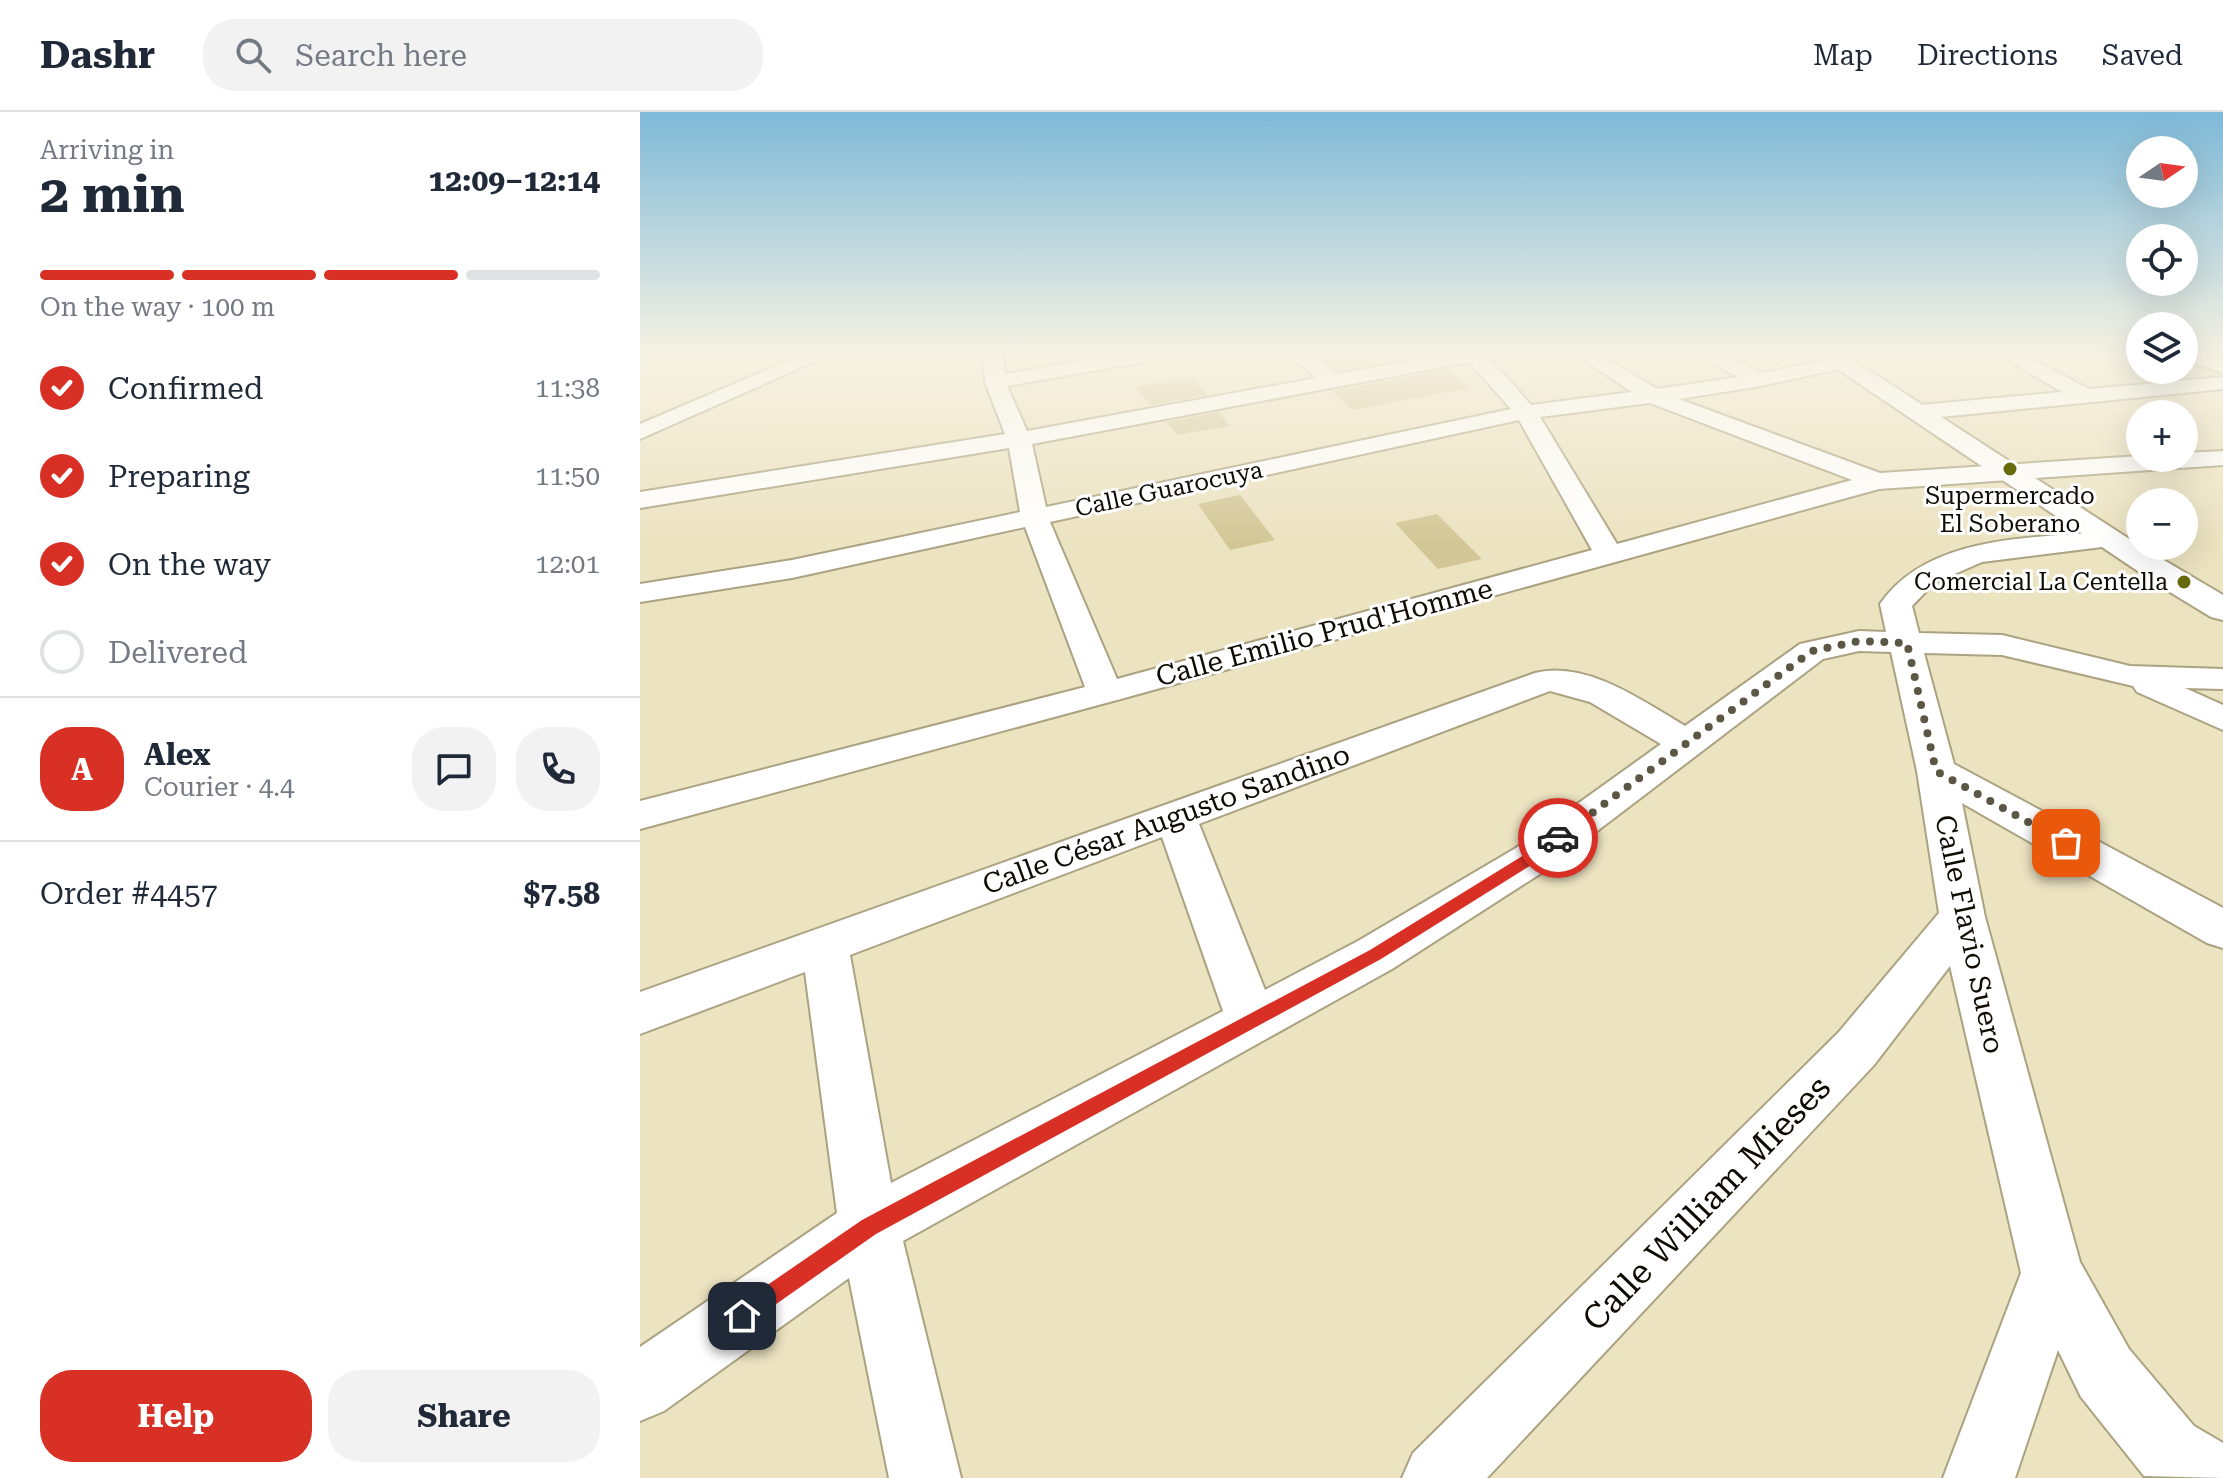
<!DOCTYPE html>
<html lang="en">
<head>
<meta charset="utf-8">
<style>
	body { margin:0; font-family:"Roboto Serif",serif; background:#f2f2f3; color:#1f2937; height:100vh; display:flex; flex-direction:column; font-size:30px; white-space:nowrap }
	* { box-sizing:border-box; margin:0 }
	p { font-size:26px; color:#747a83 }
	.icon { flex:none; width:44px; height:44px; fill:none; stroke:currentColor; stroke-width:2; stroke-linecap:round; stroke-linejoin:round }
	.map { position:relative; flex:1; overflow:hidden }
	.sheet { display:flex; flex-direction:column; background:#fff; width:640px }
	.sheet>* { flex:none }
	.needle { width:52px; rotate:77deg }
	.buttons { position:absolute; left:1486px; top:24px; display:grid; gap:16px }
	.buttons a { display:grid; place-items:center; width:72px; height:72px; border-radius:50%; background:#fff; box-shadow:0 8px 32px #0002; font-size:40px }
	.pin { position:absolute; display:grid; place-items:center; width:68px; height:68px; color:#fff; margin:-34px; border-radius:16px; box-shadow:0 4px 12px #0006 }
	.courier { position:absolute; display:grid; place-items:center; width:80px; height:80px; margin:-40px; border:6px solid #d93025; border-radius:50%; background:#fff; color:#222; box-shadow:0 2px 10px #0007 }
	.summary em { font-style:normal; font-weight:700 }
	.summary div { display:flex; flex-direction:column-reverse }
	.summary { display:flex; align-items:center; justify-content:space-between; height:136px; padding:0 40px }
	h1 { font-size:52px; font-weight:700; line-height:60px }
	.bar { display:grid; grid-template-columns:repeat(4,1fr); gap:12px 8px; align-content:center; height:96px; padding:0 40px }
	.bar i { height:10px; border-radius:6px; background:#e0e1e3 }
	.bar .on { background:#d93025 }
	.bar p { grid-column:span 4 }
	.line { display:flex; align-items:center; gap:20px; padding:0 40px; border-top:2px solid #e0e1e3 }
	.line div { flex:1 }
	.round { display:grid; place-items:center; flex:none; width:84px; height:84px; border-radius:32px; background:#f2f2f3 }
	ol { padding:0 40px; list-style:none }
	li { display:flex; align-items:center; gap:24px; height:88px }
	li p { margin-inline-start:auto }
	li .icon { padding:8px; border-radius:50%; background:#d93025; color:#fff; stroke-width:4 }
	li:last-child { color:#747a83 }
	li i { width:44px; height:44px; border:4px solid #e0e1e3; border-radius:50% }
	.primary-button { display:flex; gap:16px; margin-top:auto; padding:16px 40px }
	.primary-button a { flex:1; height:92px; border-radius:32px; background:#d93025; color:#fff; font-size:32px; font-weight:700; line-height:92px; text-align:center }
	.primary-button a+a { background:#f2f2f3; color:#1f2937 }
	header { display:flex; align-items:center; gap:48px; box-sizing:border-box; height:112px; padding:0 40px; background:#fff; border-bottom:2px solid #e0e1e3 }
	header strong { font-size:38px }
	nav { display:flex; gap:44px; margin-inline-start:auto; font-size:28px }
	.search { width:560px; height:72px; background:#f2f2f3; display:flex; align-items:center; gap:20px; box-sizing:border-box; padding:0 28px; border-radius:32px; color:#747a83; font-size:30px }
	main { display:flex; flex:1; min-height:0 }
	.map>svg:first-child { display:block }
</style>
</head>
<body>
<header>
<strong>Dashr</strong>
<div class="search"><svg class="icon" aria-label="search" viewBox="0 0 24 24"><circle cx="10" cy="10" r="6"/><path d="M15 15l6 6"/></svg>Search here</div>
<nav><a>Map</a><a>Directions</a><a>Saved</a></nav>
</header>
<main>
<section class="sheet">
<div class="summary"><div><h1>2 min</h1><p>Arriving in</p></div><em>12:09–12:14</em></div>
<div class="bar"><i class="on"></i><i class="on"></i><i class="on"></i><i></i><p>On the way · 100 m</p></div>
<ol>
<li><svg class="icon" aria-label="check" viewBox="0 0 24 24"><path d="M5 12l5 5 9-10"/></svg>Confirmed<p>11:38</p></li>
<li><svg class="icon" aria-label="check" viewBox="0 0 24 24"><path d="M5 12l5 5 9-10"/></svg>Preparing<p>11:50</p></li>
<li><svg class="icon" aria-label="check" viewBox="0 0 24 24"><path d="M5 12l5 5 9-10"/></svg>On the way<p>12:01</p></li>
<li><i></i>Delivered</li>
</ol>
<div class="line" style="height:144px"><b class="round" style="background:#d93025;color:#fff">A</b><div><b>Alex</b><p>Courier · 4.4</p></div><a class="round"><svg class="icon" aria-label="chat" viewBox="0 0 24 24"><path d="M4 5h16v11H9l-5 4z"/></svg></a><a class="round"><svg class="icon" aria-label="phone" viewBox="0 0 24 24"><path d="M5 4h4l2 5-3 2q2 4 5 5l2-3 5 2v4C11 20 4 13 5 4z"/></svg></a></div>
<div class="line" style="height:104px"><div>Order #4457</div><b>$7.58</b></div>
<div class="primary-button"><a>Help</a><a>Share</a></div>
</section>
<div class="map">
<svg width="1583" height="1366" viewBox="0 0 1583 1366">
	<rect width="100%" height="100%" fill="#ece3c1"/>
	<g fill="#d3c696">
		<polygon points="674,240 715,240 721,244 744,240 789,242 698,259"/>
		<polygon points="807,257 830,276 712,298 693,279"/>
		<polygon points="554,265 567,283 511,293 495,275"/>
		<polygon points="579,300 589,314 537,323 526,310"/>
		<polygon points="600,383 635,428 590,438 558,392"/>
		<polygon points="797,402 842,447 798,457 755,411"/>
	</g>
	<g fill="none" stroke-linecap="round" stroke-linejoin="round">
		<g stroke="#aba281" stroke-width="4">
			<g id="minor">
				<polygon points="169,240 196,240 0,327 0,312"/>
				<path d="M343,240H363L365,262L490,240H535L526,246L367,274L387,319L676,266L646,240H668L697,262L818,240H844L891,293L992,280L932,240H955L1017,277L1098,265L1050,240H1076L1123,261L1199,245L1206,247L1209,251L1199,257L1121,274L1039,287L1240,361L1500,344L1544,346V341L1583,339V353L1239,377L477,588L0,717V689L445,575L385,415L152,466L0,490V472L152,448L380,400L369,336L0,396V380L365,322L345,270ZM829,250L871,297L406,395L392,332ZM1010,291L1212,368L977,432L900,305ZM879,308L952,438L477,567L410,410Z"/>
				<polygon points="1354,240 1378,240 1449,277 1583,265 1583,277 1280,307 1272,305 1269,300 1280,293 1422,280"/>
				<polygon points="1544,240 1559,240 1583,248 1583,261 1544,248"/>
				<path d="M1468,419L1478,421L1482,427L1478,433L1342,450L1294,471L1272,494L1279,521L1362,523L1490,554L1583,557V577L1545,576L1583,593V618L1497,580L1493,574L1362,543L1284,541L1314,652L1583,796V836L1567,831L1322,691L1345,805L1440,1150L1489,1237L1554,1314L1583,1331V1366L1504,1364L1441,1285L1418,1238L1375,1366H1303L1381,1161L1310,854L1234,953L847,1366H762L773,1341L1198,921L1299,801L1277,659L1251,540L1219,539L1183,547L906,758L752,857L263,1129L321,1366H249L209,1166L24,1299L0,1309V1235L197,1101L165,860L0,922V880L895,561C946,548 1003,589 1045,614L1160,532L1219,519L1246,520L1240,492C1289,422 1392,427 1468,419ZM910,579L950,590L1021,632L876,736L718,829L625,878L559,712ZM522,725L583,899L251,1071L210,843Z"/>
			</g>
		</g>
		<g stroke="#aba281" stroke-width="4">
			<polygon id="secondary" points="1172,240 1198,240 1241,266 1500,434 1583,483 1583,508 1571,505 1520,474"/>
		</g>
		<use href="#minor" fill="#fff" fill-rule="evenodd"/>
		<use href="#secondary" fill="#fff" fill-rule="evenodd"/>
	</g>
	<linearGradient id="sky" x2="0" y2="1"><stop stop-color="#7eb9d8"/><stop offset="0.56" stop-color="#f6f2e3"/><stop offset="1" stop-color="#f6f2e3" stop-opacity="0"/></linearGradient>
	<rect width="1583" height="432" fill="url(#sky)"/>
	<polygon fill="#d93025" points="918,722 923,723 923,730 896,750 741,847 236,1122 109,1211 102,1214 94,1211 91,1204 94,1196 222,1108 730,838"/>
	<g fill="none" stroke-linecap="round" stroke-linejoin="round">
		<polyline stroke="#5c5745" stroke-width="8" stroke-dasharray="0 14.4" points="918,726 1172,539 1219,529 1267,531 1296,659 1426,731"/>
	</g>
	<g fill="#676b0c" stroke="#fff" stroke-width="3">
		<circle cx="1370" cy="357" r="8"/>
		<circle cx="1544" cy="470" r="8"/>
	</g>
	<g text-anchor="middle" stroke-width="6" stroke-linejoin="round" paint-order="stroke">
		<g font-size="24" fill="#0f0b02" stroke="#fff">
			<text transform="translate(529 377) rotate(-12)" y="8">Calle Guarocuya</text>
		</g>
		<g font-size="24" fill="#0f0b02" stroke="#fff">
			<text x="1370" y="392">Supermercado<tspan x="1370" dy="28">El Soberano</tspan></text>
			<text x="1528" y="478" text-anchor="end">Comercial La Centella</text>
		</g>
		<g font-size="28" fill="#0f0b02" stroke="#fff">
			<text transform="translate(684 520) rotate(-15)" y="10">Calle Emilio Prud'Homme</text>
			<text transform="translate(526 707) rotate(-20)" y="10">Calle César Augusto Sandino</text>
			<text transform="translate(1330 822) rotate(78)" y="10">Calle Flavio Suero</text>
		</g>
		<g font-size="34" fill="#0f0b02" stroke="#fff">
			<text transform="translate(1066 1091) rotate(-46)" y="12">Calle William Mieses</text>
		</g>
	</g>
</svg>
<div class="buttons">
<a><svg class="needle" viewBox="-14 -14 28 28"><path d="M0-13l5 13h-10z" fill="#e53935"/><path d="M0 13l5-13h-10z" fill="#747a83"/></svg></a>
<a><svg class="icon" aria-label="locate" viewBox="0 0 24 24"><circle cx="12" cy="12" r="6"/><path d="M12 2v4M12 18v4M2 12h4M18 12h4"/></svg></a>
<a><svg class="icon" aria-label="layers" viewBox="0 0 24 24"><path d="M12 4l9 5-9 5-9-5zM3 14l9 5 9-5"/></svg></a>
<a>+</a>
<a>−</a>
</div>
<div class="pin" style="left:1426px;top:731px;background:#ea580c"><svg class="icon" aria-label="bag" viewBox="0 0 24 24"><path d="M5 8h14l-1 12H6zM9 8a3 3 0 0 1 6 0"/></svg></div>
<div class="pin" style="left:102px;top:1204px;background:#1f2937"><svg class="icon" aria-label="home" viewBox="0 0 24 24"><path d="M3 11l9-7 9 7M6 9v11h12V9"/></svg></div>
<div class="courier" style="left:918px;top:726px"><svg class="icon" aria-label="car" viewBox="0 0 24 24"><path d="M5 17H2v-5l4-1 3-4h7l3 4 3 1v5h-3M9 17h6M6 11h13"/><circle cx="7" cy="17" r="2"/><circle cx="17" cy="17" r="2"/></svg></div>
</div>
</main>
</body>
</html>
